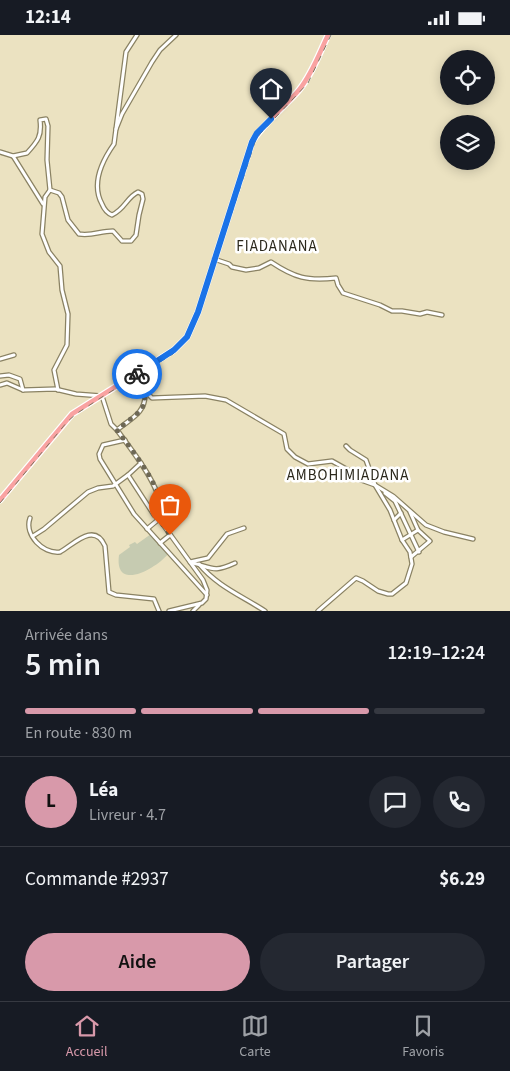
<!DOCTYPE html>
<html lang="fr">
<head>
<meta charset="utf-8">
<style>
	body { margin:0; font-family:"Source Sans 3",sans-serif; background:#242831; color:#f1f3f6; height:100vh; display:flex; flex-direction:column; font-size:19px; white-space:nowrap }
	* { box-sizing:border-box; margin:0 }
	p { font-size:16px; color:#9ea1a6 }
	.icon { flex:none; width:28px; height:28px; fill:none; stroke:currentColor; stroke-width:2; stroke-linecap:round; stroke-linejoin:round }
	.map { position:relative; height:576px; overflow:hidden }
	.side { display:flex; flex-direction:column; background:#171b24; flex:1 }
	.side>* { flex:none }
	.buttons { position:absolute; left:440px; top:15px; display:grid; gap:10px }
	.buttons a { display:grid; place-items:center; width:55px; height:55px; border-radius:50%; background:#171b24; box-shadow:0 2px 12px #0003; font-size:25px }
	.pin { position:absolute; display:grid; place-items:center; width:42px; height:42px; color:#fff; margin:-51px -21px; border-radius:50% 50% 50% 0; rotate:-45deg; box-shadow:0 0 5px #0007 }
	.pin .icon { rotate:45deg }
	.courier { position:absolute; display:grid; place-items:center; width:50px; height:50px; margin:-25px; border:4px solid #1a73e8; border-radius:50%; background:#fff; color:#222; box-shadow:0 1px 6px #0007 }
	.head em { font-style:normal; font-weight:600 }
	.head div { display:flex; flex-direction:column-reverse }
	.head { display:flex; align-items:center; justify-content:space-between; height:85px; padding:0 25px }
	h1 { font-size:32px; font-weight:600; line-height:38px }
	.bar { display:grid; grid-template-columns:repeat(4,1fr); gap:8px 5px; align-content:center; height:60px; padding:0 25px }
	.bar i { height:6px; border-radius:4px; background:#363941 }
	.bar .on { background:#d899aa }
	.bar p { grid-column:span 4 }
	.line { display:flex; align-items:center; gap:12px; padding:0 25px; border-top:1px solid #363941 }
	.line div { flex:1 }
	.round { display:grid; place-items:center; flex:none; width:52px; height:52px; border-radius:26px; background:#242831 }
	.cta { display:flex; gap:10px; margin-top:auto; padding:10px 25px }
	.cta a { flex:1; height:58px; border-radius:30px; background:#d899aa; color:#111; font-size:20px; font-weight:600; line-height:58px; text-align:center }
	.cta a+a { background:#242831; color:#f1f3f6 }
	.status { display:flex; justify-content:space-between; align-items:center; height:35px; padding:0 25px; background:#171b24; direction:ltr }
	.status svg { height:14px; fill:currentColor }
	.menu { display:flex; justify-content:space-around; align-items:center; height:70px; border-top:1px solid #363941; background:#171b24; font-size:14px; color:#9ea1a6 }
	.menu a { display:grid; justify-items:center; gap:2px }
	.menu .on { color:#d899aa }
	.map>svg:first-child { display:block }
</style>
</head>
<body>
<div class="status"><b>12:14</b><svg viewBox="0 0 49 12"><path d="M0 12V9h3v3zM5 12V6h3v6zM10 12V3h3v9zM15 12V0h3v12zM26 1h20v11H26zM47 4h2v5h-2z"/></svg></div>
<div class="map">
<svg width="510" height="576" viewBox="0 0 510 576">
	<rect width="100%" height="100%" fill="#ebe2c1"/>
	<path fill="#c6cbb1" d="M151,499L168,519C157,533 114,558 119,520L130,512L129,510L135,507L137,509Z"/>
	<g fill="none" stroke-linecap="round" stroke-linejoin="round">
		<g stroke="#8a8263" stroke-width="5.5">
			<g id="minor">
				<polyline points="116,94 122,79 152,27 160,15 176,0"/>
				<path d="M0,117L13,121L27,118C38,106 42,101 40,85L46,84L48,91L47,125L50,155"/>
				<polyline points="13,121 43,169"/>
				<path d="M214,224L229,229L232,232L246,235L259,233L271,227C295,243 307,246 336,243L338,250L343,258L380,270L392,276H402L420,279L427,277L442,280"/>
				<polyline points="0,324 14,320"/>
				<path d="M137,339C145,348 144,348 145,359C146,378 130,384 117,395C131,414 159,449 161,473C161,477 159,481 159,484L203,545L207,555L206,564L202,568L169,576"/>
				<polyline points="0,341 9,340 20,344 23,355"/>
				<polyline points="0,350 7,348 23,355 55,354 76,359 102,361 111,389 117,395"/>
				<polyline points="146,352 150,361 152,363 205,361 226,365 284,399 287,414 295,422 308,429 332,426 348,435 361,445 375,450 390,475 402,505 410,517 412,529 406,548 392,559 388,559 378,556 363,546 356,543 318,576"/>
				<path d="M58,355L54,335L67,310L68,279L62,255L60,231L49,217L42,199L45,162L50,155L59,158L62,162L68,185L79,199C93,201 100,196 113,196L122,206H131L136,200L139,180L143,164L142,159L138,157C127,162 125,174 112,180C107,178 104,174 102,169C91,149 102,126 114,109L126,17L137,0"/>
				<polyline points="125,405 103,410 99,419 100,424 134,479 207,560"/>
				<polyline points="346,411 350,415 366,425 375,450 393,461 426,490 444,497 473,504"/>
				<polyline points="141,428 128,440 154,480 159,484 147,494"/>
				<polyline points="385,458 395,466 419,517"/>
				<polyline points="410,477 418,495 430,506 411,522"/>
				<path d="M30,483C24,500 43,519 60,517C73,510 94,486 105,511L109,557L116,560L154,564L159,576"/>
				<polyline points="394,485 401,478"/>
				<polyline points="33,501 44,494 88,457 98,453 113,451 128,440"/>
				<polyline points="402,505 418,495"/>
				<polyline points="160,508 170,500"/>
				<polyline points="190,527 208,523 227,499 244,493"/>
				<path d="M193,528C213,533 213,538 235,528"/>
				<path d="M199,529C217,551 242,561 265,576"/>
				<polyline points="193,576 199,570"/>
			</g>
		</g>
		<g stroke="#fff" stroke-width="7">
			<path id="major" d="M0,465L72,379L174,315L187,302L198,277L252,107C264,87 284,73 299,55C312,39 319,19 328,0"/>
		</g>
		<use href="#minor" stroke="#fff" stroke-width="3"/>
		<use href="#major" stroke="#f9a2a1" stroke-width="4.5"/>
		<polyline stroke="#7c7762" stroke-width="1" stroke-dasharray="6 6" stroke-linecap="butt" points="0,468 67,387 76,379 102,362 173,319 187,305 197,284 255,107 260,99 308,48 331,0"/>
	</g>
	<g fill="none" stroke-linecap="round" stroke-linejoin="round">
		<path stroke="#6e6855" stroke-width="5" stroke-dasharray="0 9" d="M137,339L144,347L146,352L144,370L137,379L117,395C131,414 160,449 161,473C161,477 159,481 159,484L170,500"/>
		<polyline stroke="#1a73e8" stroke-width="6" points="137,339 174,315 187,302 198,277 252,107 257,98 271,84"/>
	</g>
	<g text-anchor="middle" stroke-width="5" stroke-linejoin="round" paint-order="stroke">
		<g font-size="15" letter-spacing="1" fill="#2a271b" stroke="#fff">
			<text x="277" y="216">FIADANANA</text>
			<text x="348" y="445">AMBOHIMIADANA</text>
		</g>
	</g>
</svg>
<div class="buttons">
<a><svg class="icon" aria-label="locate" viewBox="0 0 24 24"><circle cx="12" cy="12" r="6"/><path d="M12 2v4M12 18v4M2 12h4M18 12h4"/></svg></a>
<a><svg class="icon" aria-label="layers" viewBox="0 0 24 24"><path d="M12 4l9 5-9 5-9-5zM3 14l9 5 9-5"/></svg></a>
</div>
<div class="pin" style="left:170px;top:500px;background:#ea580c"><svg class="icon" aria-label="bag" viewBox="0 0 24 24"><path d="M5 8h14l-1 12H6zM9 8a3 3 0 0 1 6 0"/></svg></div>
<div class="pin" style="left:271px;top:84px;background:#1f2937"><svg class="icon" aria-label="home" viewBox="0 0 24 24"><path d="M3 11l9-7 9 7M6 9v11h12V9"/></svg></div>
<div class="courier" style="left:137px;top:339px"><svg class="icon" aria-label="bike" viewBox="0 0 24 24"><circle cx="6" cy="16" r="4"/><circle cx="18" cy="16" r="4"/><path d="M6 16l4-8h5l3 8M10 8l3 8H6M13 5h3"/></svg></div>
</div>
<section class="side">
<div class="head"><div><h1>5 min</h1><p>Arrivée dans</p></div><em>12:19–12:24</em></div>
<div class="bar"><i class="on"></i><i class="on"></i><i class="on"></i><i></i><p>En route · 830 m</p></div>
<div class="line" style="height:90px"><b class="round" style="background:#d899aa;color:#111">L</b><div><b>Léa</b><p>Livreur · 4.7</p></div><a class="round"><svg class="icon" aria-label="chat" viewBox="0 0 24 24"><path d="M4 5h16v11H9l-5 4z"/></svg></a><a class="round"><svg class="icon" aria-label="phone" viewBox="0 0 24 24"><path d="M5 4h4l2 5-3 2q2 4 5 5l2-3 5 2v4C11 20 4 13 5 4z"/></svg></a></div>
<div class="line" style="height:65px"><div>Commande #2937</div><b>$6.29</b></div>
<div class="cta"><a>Aide</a><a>Partager</a></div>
</section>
<nav class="menu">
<a class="on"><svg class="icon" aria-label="home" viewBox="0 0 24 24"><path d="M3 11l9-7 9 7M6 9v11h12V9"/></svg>Accueil</a>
<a><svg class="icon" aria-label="map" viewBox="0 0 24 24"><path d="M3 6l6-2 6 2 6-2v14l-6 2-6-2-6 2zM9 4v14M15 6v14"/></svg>Carte</a>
<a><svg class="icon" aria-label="saved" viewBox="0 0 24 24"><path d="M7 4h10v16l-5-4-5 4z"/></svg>Favoris</a>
</nav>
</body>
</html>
